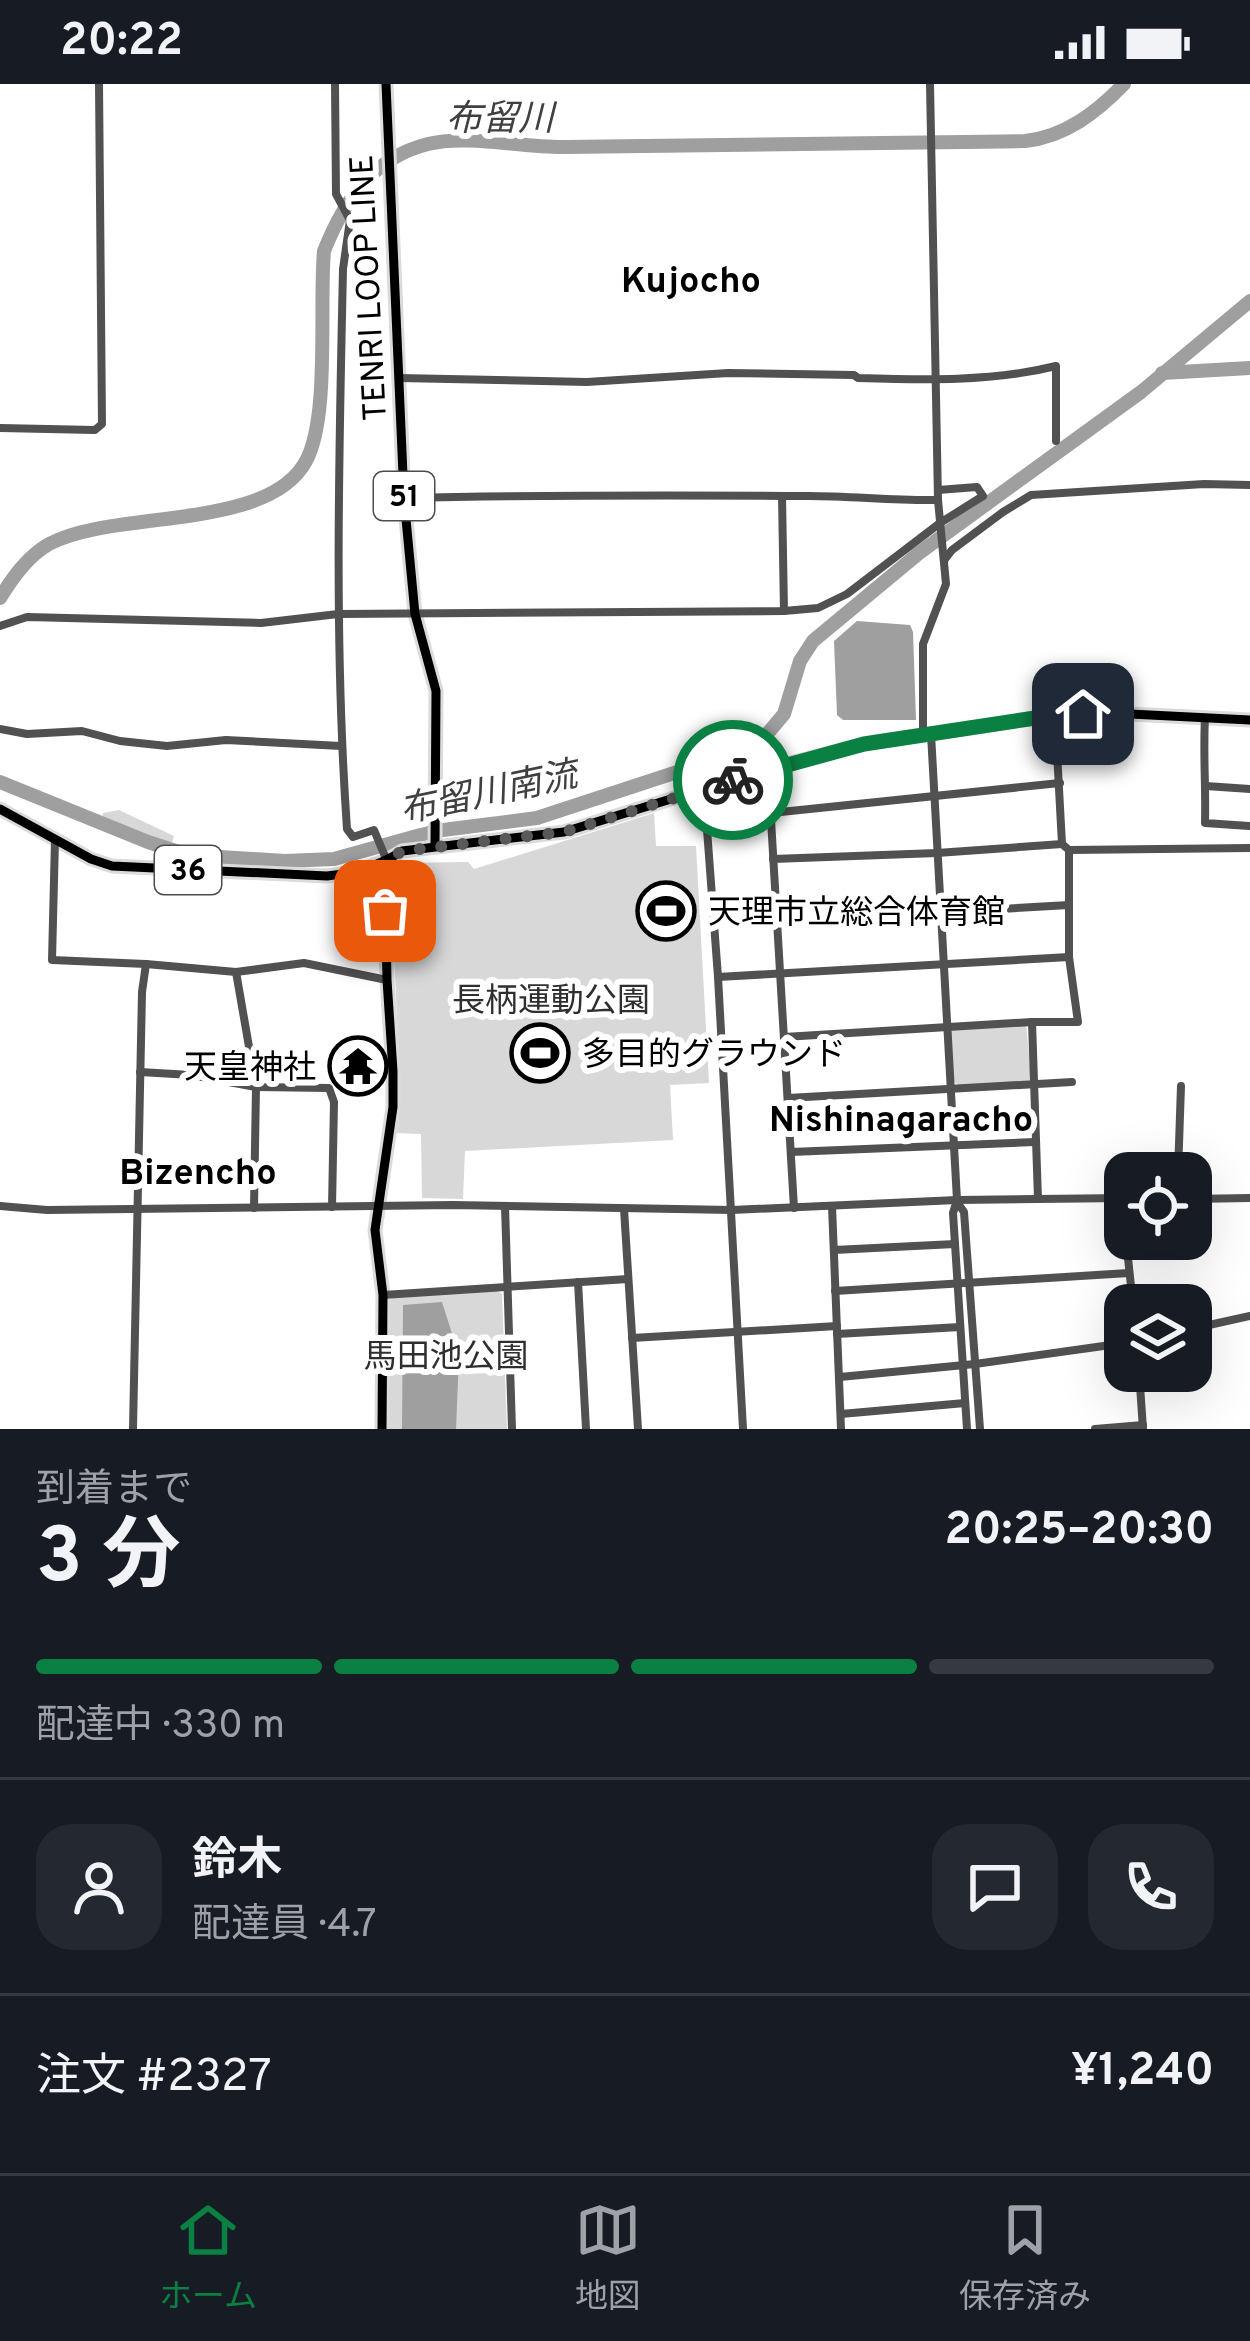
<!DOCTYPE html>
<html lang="ja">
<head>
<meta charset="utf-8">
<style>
	body { margin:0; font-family:Overpass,"Noto Sans JP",sans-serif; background:#242831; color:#f1f3f6; height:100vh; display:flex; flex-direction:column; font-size:45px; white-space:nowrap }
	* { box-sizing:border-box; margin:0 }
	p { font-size:39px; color:#9ea1a6 }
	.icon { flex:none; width:66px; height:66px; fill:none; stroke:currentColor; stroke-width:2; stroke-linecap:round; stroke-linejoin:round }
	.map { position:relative; height:1345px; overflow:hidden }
	.side { display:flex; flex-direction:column; background:#171b24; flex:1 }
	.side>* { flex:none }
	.controls { position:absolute; left:1104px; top:1068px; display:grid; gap:24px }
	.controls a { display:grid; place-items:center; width:108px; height:108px; border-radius:24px; background:#171b24; box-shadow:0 12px 48px #0002; font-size:60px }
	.pin { position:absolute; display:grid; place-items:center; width:102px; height:102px; color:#fff; margin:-51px; border-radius:24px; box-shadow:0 6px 18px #0006 }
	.courier { position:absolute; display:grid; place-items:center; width:120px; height:120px; margin:-60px; border:9px solid #0b8043; border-radius:50%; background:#fff; color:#222; box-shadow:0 3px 15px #0007 }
	.overview em { font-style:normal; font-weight:700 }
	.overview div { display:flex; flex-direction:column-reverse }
	.overview { display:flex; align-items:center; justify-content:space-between; height:204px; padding:0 36px }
	h1 { font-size:78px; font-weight:700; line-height:90px }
	.bar { display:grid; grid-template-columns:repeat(4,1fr); gap:18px 12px; align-content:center; height:144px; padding:0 36px }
	.bar i { height:15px; border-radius:9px; background:#363941 }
	.bar .selected { background:#0b8043 }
	.bar p { grid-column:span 4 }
	.line { display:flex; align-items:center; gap:30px; padding:0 36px; border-top:3px solid #363941 }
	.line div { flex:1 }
	.round { display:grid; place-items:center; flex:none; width:126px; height:126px; border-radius:36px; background:#242831 }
	.status { display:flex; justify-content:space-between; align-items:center; height:84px; padding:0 60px; background:#171b24; direction:ltr }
	.status svg { height:33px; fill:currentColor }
	.menu { display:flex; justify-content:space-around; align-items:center; height:168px; border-top:3px solid #363941; background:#171b24; font-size:33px; color:#9ea1a6 }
	.menu a { display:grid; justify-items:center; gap:6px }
	.menu .selected { color:#0b8043 }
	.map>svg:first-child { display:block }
</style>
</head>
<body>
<div class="status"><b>20:22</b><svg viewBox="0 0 49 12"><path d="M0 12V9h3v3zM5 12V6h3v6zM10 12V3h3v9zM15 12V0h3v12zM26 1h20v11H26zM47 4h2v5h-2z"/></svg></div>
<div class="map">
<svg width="1250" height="1345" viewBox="0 0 1250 1345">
	<rect width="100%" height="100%" fill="#fff"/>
	<g fill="#d8d8d8">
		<polygon points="119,726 174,752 171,762 101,738 103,729"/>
		<polygon points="654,729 656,762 696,762 709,999 670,1001 673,1056 465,1067 463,1115 422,1114 421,1050 395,1049 400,995 390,787 394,779 468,778 474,785"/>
		<polygon points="1026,939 1031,993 1028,999 963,1004 954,998 950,943"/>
		<polygon points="496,1206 502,1210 507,1345 387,1345 390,1216 393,1212"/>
	</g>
	<g fill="#9f9f9f">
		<polygon points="857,537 910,541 913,548 916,636 843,636 837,631 834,557"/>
		<polygon points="442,1218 459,1272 456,1345 402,1345 403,1221"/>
	</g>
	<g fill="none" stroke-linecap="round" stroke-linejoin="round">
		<g stroke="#9f9f9f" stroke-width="14">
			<polyline points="1162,289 1250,284"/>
			<path d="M0,514C13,493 28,472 49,460C113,425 268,448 306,377C330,333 319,221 324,167C344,117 372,74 428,60C466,50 524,64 565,63C719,60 872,60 1025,57C1065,53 1097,28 1124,0"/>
			<polyline points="0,698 148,758 188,771 285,777 334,775 435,747 537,734 741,667 768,649 784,630 800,577 813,557 919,469 1141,308 1250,217"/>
		</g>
		<g stroke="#dbdbdb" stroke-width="15">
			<g id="major">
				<polyline points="386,0 404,414 415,530 436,607 435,762"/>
				<path d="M0,725L91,775L112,782L327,792C355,789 379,782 402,767L564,748L768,685L864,660L923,651L1055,631L1110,629L1250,636"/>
				<polyline points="382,1345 383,1211 375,1146 393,1023 393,987 387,896 385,793 387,777"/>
			</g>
		</g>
		<g stroke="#515151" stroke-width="8">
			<path d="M335,0L336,110L350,136L343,185C339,372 334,559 347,745L353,753L374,746L387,777"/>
			<path d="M399,294L587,298L728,289L854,291L858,294C923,296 992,298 1056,282V357"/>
			<polyline points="0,344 95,346 102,340 99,0"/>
			<polyline points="782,412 784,527"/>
			<path d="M404,414C540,411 674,411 809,412C852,412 895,417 938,416"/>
			<polyline points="945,475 952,466 1003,428 1031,411 1204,400 1250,401"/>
			<polyline points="0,542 27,533 261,539 338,530 784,527 818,524 847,510 940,439 983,412 977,403 938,406"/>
			<path d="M1205,634C1203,670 1206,703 1205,739L1249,742"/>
			<polyline points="0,645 27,650 82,647 120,657 167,662 226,656 341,662"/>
			<polyline points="931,650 957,1116 953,1129 967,1345"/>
			<polyline points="923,651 923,560 946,500 938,416 930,0"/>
			<polyline points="768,685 794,1124"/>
			<polyline points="1206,702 1250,705"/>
			<polyline points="704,705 718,893 743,1345"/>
			<polyline points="771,729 1060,699"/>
			<polyline points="55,756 52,876 146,880 236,888 304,879 387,896"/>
			<polyline points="1069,766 1250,764"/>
			<polyline points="773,775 937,769 1062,760"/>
			<polyline points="777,838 1069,821"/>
			<polyline points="236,888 256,1003 254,1124"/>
			<polyline points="718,893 1069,873"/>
			<polyline points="1032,938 1038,1115"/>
			<polyline points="784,953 1032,938 1078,938 1069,873 1069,766 1062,760 1055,631"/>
			<polyline points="140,988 191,991 256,1003 329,1004 334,1018 332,1123"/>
			<polyline points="788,1014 1072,998"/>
			<polyline points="791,1068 1035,1058"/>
			<polyline points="1178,1089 1181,1002"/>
			<polyline points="1121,1114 1125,1150"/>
			<polyline points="1191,1115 1250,1114"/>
			<polyline points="957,1118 964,1128 980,1345"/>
			<polyline points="0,1122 47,1126 453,1121 732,1126 957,1116 1125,1114"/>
			<polyline points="505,1122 512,1345"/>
			<polyline points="832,1122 841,1345"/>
			<polyline points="624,1125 638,1345"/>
			<polyline points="1126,1155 1133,1221"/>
			<polyline points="834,1166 955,1160"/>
			<polyline points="578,1198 586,1345"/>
			<polyline points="835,1207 1129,1189"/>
			<polyline points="383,1211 628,1195"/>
			<polyline points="1191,1245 1250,1232"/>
			<polyline points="837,1250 960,1243"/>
			<polyline points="632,1254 837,1242"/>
			<polyline points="1139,1287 1143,1345"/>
			<polyline points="840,1293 975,1280 1125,1259"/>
			<polyline points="841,1330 965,1319"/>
			<polyline points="133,1345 142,908 146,880"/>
			<polyline points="1095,1345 1143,1341"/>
		</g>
		<use href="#major" stroke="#000" stroke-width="9"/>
	</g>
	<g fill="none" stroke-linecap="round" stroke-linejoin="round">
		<polyline stroke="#595959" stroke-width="12" stroke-dasharray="0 21.6" points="385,827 387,776 402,767 564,748 733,696"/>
		<polyline stroke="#0b8043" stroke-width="15" points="733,696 864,660 1055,631 1083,630"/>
	</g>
	<defs>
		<g id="stadium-ring" transform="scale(3)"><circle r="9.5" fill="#fff" stroke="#000" stroke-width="1.5"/><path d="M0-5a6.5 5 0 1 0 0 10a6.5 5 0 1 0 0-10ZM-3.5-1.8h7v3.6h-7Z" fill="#000"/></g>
		<g id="temple-ring" transform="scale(3)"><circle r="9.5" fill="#fff" stroke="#000" stroke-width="1.5"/><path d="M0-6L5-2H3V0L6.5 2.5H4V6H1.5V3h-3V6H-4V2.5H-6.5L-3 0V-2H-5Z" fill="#000"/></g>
	</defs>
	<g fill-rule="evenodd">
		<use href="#stadium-ring" x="666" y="827"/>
		<use href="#stadium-ring" x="540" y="969"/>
		<use href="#temple-ring" x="358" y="982"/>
	</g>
	<g text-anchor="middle" stroke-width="12" stroke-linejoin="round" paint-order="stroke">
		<g fill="#fff" stroke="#4c4c4c" stroke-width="3">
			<rect x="374" y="388" width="60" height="48" rx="9"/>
			<rect x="155" y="762" width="66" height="48" rx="9"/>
		</g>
		<g font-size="30" font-weight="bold" fill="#000">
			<text x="404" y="422">51</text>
			<text x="188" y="796">36</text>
		</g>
		<g font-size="33" fill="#000" stroke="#fff">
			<text transform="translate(367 204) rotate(-93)" y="12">TENRI LOOP LINE</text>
		</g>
		<g font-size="33" fill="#000" stroke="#fff" text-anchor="start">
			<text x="708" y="839">天理市立総合体育館</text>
			<text x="582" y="981">多目的グラウンド</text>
			<text x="316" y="994" text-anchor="end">天皇神社</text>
		</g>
		<g font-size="33" fill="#2f2f2f" stroke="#fff">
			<text x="551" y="927">長柄運動公園</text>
			<text x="446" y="1283">馬田池公園</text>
		</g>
		<g font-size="36" font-style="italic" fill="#404040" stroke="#fff">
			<text x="500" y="46">布留川</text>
			<text transform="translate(488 707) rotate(-12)" y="13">布留川南流</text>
		</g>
		<g font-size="36" font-weight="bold" fill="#000" stroke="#fff">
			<text x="691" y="208">Kujocho</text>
			<text x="901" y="1047">Nishinagaracho</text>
			<text x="198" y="1100">Bizencho</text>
		</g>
	</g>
</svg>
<div class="controls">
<a><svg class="icon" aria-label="locate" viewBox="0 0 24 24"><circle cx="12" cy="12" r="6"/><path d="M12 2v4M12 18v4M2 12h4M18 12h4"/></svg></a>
<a><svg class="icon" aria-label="layers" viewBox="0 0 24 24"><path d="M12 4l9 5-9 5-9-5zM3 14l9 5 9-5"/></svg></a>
</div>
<div class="pin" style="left:385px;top:827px;background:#ea580c"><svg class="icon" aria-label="bag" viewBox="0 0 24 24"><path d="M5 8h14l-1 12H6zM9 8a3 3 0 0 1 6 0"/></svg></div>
<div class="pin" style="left:1083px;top:630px;background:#1f2937"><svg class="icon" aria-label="home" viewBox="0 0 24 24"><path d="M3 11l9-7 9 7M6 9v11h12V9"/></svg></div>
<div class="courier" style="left:733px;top:696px"><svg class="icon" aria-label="bike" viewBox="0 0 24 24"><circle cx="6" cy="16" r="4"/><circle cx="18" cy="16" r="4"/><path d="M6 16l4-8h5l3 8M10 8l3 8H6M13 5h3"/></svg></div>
</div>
<section class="side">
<div class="overview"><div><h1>3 分</h1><p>到着まで</p></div><em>20:25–20:30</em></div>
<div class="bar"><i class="selected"></i><i class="selected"></i><i class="selected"></i><i></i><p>配達中 · 330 m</p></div>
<div class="line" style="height:216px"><a class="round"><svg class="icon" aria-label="person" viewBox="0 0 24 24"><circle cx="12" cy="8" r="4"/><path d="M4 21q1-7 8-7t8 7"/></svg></a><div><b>鈴木</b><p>配達員 · 4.7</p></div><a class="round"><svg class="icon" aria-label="chat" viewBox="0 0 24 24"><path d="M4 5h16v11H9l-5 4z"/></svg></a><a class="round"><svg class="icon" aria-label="phone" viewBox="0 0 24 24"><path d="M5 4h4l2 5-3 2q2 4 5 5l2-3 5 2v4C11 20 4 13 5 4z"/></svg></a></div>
<div class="line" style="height:156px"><div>注文 #2327</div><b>¥1,240</b></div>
</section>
<nav class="menu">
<a class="selected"><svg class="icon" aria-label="home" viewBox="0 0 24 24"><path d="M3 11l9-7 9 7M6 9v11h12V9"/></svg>ホーム</a>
<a><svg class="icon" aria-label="map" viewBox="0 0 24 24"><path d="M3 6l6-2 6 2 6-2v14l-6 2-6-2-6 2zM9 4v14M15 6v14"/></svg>地図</a>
<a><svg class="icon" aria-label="saved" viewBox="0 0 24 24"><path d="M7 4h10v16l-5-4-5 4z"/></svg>保存済み</a>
</nav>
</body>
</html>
